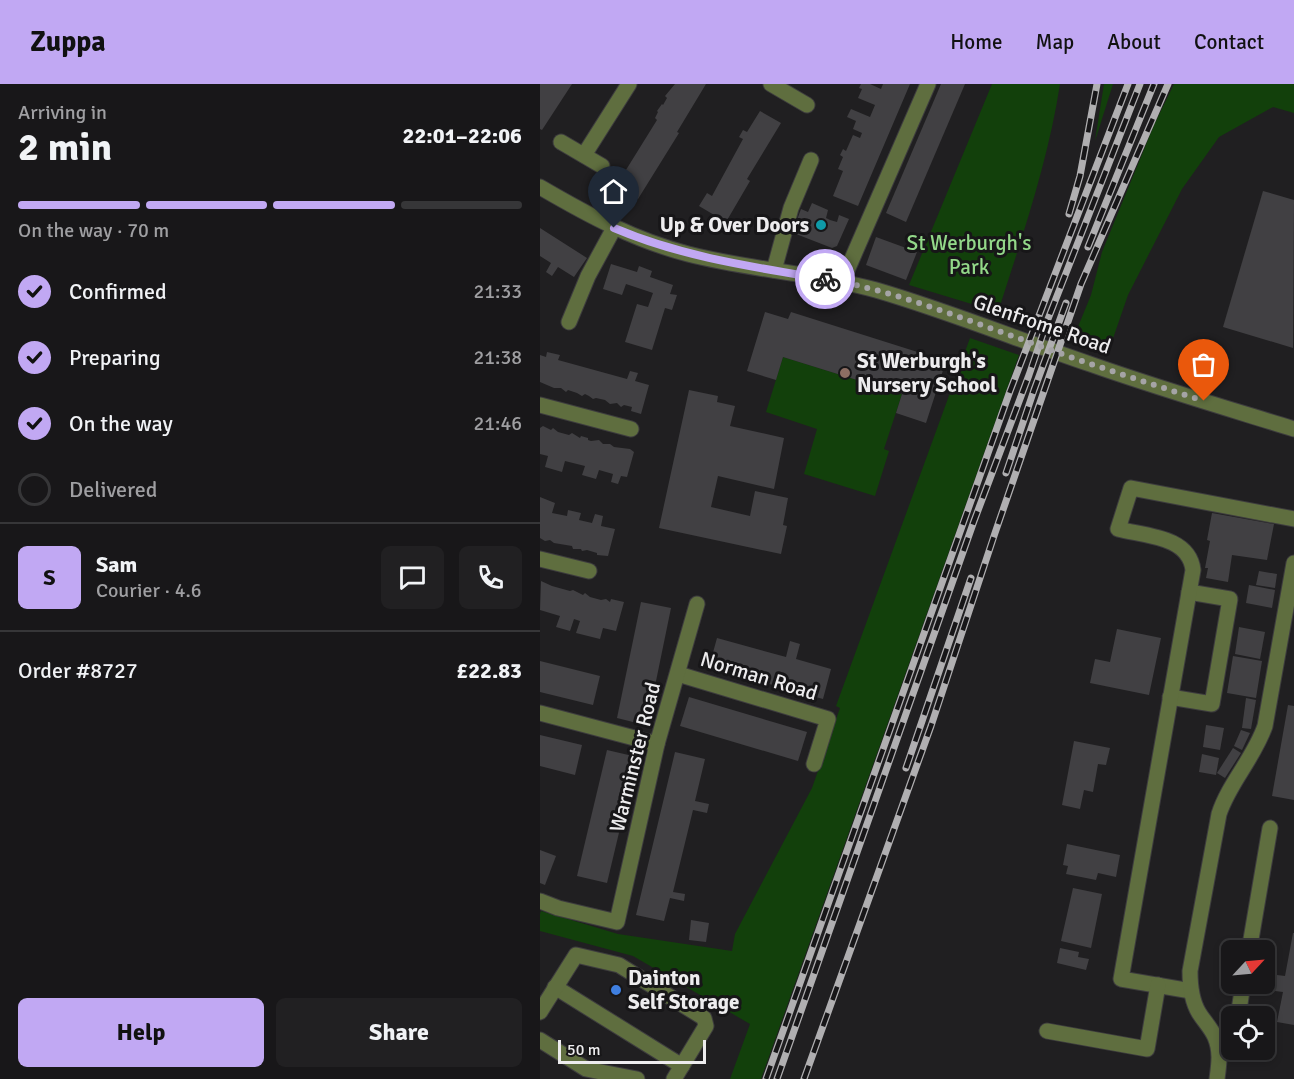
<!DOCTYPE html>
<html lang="en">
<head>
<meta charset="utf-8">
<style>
	body { margin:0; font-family:Signika,sans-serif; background:#212022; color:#f1f3f6; height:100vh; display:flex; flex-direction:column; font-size:22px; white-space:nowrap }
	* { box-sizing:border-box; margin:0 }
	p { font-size:20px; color:#9f9fa2 }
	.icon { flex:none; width:33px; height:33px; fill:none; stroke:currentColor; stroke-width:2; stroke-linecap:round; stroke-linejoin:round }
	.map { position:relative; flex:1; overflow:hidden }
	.details { display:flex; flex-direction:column; background:#181719; width:540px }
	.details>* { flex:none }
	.needle { width:39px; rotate:64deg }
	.fabs { position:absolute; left:681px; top:856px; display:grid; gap:12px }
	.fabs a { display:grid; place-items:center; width:54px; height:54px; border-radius:9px; background:#181719; box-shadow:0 3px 9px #0003,0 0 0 2px #363638; font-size:30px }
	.scale { position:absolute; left:18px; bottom:15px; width:148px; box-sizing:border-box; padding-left:6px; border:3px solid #edecee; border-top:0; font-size:16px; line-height:21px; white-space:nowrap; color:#edecee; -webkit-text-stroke:4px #171618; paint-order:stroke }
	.pin { position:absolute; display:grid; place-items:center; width:51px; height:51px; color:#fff; margin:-62px -26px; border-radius:50% 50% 50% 0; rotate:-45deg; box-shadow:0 0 6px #0007 }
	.pin .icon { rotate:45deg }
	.courier { position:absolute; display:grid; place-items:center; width:60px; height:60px; margin:-30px; border:4px solid #c1a8f3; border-radius:50%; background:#fff; color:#222; box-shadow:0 2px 8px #0007 }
	.summary em { font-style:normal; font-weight:700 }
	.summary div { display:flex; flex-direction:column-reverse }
	.summary { display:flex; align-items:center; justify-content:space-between; height:102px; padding:0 18px }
	h1 { font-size:39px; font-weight:700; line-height:45px }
	.bar { display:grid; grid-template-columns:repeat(4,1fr); gap:9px 6px; align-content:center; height:72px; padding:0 18px }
	.bar i { height:8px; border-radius:4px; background:#363638 }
	.bar .current { background:#c1a8f3 }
	.bar p { grid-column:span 4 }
	.line { display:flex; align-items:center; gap:15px; padding:0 18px; border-top:2px solid #363638 }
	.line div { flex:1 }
	.round { display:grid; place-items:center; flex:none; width:63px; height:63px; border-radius:9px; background:#212022 }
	ol { padding:0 18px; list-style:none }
	li { display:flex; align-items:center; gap:18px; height:66px }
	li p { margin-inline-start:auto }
	li .icon { padding:6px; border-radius:50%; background:#c1a8f3; color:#111; stroke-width:4 }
	li:last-child { color:#9f9fa2 }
	li i { width:33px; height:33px; border:3px solid #363638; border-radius:50% }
	.primary-button { display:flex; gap:12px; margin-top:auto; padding:12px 18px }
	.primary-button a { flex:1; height:69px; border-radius:9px; background:#c1a8f3; color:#111; font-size:24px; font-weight:700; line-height:69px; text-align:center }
	.primary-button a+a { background:#212022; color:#f1f3f6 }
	header { display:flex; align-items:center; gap:36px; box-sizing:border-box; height:84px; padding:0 30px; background:#c1a8f3; color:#111 }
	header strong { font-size:28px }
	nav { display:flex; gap:33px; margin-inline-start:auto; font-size:21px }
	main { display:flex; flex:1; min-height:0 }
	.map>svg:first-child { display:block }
</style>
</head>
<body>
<header>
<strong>Zuppa</strong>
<nav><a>Home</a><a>Map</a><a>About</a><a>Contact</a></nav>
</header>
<main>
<section class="details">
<div class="summary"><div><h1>2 min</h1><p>Arriving in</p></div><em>22:01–22:06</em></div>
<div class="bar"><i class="current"></i><i class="current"></i><i class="current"></i><i></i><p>On the way · 70 m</p></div>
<ol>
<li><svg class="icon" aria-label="check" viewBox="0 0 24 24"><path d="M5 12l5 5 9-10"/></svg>Confirmed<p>21:33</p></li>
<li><svg class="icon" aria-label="check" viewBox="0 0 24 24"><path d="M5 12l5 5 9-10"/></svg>Preparing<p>21:38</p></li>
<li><svg class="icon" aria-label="check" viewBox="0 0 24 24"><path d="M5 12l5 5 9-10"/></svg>On the way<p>21:46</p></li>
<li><i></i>Delivered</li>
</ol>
<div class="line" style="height:108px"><b class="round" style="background:#c1a8f3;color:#111">S</b><div><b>Sam</b><p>Courier · 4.6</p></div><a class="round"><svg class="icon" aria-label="chat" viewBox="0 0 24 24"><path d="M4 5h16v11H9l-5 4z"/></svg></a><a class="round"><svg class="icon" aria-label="phone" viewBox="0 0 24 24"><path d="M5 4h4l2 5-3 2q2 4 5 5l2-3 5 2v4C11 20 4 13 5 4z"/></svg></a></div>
<div class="line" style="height:78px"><div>Order #8727</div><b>£22.83</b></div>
<div class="primary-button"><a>Help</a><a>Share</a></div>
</section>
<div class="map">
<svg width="754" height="995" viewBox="0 0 754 995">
	<rect width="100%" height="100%" fill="#201f21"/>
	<g fill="#12400b">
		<path d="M452,0H520C508,78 482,153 458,228L369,201Z"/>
		<polygon points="564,0 573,0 555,57"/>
		<polygon points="634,0 754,0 754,29 733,23 679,53 642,105 588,211 569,266 533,255 551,211 562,168 614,41"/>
		<polygon points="430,254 479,271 221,995 190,995 210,940 93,872 0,847 0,830 1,827 78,850 192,867 195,850 272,704 300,624 296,622"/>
		<polygon points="243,273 362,310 344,365 349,367 335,412 264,390 277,345 226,328"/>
	</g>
	<g fill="#414043">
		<polygon points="0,0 32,0 2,46 0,45"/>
		<polygon points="135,0 166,0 137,48 139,49 98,115 76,102 117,36 115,34 118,28 117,27 122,20 123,21 127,14 125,12"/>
		<polygon points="321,0 330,0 341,5 343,0 370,0 318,122 293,112 303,87 298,85 303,73 300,71 303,65 306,67 313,51 320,54 322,49 313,45 316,37 307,33 311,25 330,33 335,21 318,14 322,5 319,4"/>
		<polygon points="401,0 425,0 366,138 346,129"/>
		<polygon points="220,27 241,39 207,95 210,97 186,138 159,122 167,109 172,112 203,55 199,53 203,46 207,48"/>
		<polygon points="723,107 754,116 753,264 683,243"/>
		<polygon points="272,119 288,126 286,134 290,136 297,138 299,131 309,135 297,162 292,164 256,150 254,144 261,125 268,128"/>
		<polygon points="0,144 47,174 34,193 18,183 12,192 6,188 11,179 0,172"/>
		<polygon points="336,153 377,168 366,196 326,181"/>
		<polygon points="71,180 97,188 99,182 112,187 110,193 133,201 130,210 137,211 132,226 125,224 112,266 85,258 97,220 108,223 113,209 86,200 82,211 63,205"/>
		<polygon points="225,228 248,235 251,228 406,277 386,339 356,329 362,310 243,273 236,296 207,287"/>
		<polygon points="7,268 20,271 18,276 87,295 90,287 98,289 95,297 109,301 101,330 91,327 92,323 84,321 81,323 77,319 70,320 65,316 56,314 53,315 49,312 45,310 42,312 37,309 28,306 26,308 21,304 14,304 0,298 0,271 6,273"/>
		<polygon points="149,306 178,312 177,318 195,322 190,342 244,354 234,405 178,392 171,423 210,432 215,407 248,414 243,441 247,442 241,470 119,444"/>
		<polygon points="3,342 11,346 13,344 18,348 29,351 32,349 40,354 41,352 48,354 48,356 51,357 59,356 63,360 70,360 74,363 90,365 94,368 87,393 81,392 78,400 71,398 73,390 59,386 56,395 42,391 45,382 25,377 22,388 5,383 8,372 0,370 0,344"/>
		<polygon points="0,413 15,419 12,429 27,432 28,426 41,429 39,436 52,439 55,430 63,432 61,442 75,445 68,472 57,471 57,469 47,466 42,467 41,465 33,465 32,462 14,459 10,456 5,457 0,454"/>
		<polygon points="672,429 734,440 727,476 692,471 688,498 666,494 668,484 665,484 670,457 667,456"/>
		<polygon points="719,487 737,490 735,504 716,501"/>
		<polygon points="1,497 12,502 30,507 33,506 43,511 45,509 50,513 61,516 66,515 70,518 71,515 84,518 76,547 63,544 60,555 36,549 40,537 34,535 30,547 16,543 20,532 0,526"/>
		<polygon points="709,501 735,506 732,524 706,519"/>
		<polygon points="101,518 131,524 108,636 101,640 77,634"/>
		<polygon points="699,543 725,548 720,575 695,570"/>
		<polygon points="577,545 621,554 609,611 550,599 555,575 570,578"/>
		<polygon points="177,554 246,573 250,557 260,560 256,575 291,585 283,615 169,583"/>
		<polygon points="693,572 722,577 716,614 687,609"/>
		<polygon points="0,577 60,592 53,621 0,608"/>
		<polygon points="149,613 267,648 258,677 140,642"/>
		<polygon points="706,614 716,616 711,645 702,644"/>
		<polygon points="748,621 754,622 754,716 732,712"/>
		<polygon points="666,641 684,644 680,666 663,663"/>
		<polygon points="701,646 710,649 702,666 694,662"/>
		<polygon points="0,651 42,661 35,691 0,682"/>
		<polygon points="534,657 570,664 566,681 558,680 553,708 544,706 540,725 522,721"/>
		<polygon points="693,664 701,669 685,694 677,689"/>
		<polygon points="67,666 97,673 67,799 37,792"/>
		<polygon points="135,668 165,675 155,717 169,720 167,729 153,726 133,808 145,810 144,817 130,814 124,837 96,831"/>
		<polygon points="662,670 679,674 676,691 659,688"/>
		<polygon points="527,760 580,771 576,793 558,789 556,796 526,790 528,782 523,781"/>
		<polygon points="0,766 16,772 5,801 0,799"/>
		<polygon points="533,804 562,810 551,864 521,857"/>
		<polygon points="151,836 169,839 166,858 149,856"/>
		<polygon points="753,849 754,849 754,941 737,938 743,908 735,907 737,891 745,892"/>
		<polygon points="520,864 539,868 538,873 549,875 546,886 517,879"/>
	</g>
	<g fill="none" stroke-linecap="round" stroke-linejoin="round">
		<g stroke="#3d3c3e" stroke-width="17">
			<g id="minor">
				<polyline points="231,0 267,21"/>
				<polyline points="21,58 62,82"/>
				<polyline points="44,71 89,0"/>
				<path d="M0,103C48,131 94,156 148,170C210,186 274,189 336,206C408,227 479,256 550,280C618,304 686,324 754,345"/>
				<polyline points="234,186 251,124 271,76"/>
				<polyline points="302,198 388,0"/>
				<polyline points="29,238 48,192 74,144"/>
				<polyline points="0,321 91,345"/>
				<polyline points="0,475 49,487"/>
				<polyline points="138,590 288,635 274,680"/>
				<polyline points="630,613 672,620 690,515 649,508"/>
				<polyline points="0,629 117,660"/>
				<polyline points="0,817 18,824 77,838 117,660 157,520"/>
				<polyline points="709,867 730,744"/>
				<polyline points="15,903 142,982"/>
				<path d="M651,907L581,895L653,486C649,452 605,452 578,445L591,404L754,435"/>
				<polyline points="0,928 36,871 79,881 164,934 166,942 134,995"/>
				<polyline points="698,933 703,900"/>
				<polyline points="507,947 607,965 618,901"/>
				<polyline points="0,956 46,985 97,995"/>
				<polyline points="680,972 692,947"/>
				<path d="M677,995C679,980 681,967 675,953C671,944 664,937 659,929C651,916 650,901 650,887L679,730C689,699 714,674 725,642L754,479"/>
			</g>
		</g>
		<use href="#minor" stroke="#5f6e3f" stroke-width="15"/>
		<g stroke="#b0afb1" stroke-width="7">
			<g id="rail">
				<polyline points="529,130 540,92 557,0"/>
				<polyline points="548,163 614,0"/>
				<polyline points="466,389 494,306 526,219"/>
				<polyline points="366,684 431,494"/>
				<polyline points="226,995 470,307 588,0"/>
				<polyline points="237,995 434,437 489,291 508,235 600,0"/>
				<polyline points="264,995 391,642 455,449 541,200 628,0"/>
			</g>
		</g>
		<use href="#rail" stroke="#171618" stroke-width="4.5" stroke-dasharray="14" stroke-linecap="butt"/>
	</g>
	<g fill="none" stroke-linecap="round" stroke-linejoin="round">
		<path stroke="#a5a4a6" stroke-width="6" stroke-dasharray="0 10.8" d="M285,195C352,206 415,232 478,254C539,277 602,297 664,317"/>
		<path stroke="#c1a8f3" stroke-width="8" d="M74,144C142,173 213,183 285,195"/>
	</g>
	<circle fill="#0f9aa8" stroke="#171618" stroke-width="2" cx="281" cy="141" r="6"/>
	<circle fill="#8d6e63" stroke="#171618" stroke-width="2" cx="305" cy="289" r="6"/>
	<circle fill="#3f7fe0" stroke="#171618" stroke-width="2" cx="76" cy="906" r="6"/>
	<g text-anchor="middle" stroke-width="6" stroke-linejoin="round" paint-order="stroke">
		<g font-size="21" font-weight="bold" fill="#edecee" stroke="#171618" text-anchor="start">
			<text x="269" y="148" text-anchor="end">Up &amp; Over Doors</text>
			<text x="317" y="284">St Werburgh's<tspan x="317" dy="24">Nursery School</tspan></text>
			<text x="88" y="901">Dainton<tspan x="88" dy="24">Self Storage</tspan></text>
		</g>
		<g font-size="21" fill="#93d889" stroke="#171618">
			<text x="429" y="166">St Werburgh's<tspan x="429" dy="24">Park</tspan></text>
		</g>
		<g font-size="21" fill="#edecee" stroke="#171618">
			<text transform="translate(502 240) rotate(19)" y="7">Glenfrome Road</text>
			<text transform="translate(219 592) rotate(17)" y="7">Norman Road</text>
			<text transform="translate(95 673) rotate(-76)" y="7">Warminster Road</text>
		</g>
	</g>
</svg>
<div class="fabs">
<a><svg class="needle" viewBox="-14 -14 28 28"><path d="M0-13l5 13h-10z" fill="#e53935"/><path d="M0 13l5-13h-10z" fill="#9f9fa2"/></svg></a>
<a><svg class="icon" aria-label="locate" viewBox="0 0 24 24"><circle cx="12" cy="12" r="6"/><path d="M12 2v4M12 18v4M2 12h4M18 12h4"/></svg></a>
</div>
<div class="scale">50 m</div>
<div class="pin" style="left:664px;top:317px;background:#ea580c"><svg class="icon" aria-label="bag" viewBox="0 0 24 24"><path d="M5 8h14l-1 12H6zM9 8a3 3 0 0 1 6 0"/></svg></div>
<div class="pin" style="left:74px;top:144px;background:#1f2937"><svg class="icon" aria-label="home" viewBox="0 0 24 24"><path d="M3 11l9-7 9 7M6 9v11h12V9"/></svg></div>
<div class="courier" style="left:285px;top:195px"><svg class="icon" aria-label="bike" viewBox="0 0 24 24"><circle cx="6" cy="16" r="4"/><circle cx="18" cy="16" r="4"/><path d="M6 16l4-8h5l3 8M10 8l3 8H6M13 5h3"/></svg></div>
</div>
</main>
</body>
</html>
